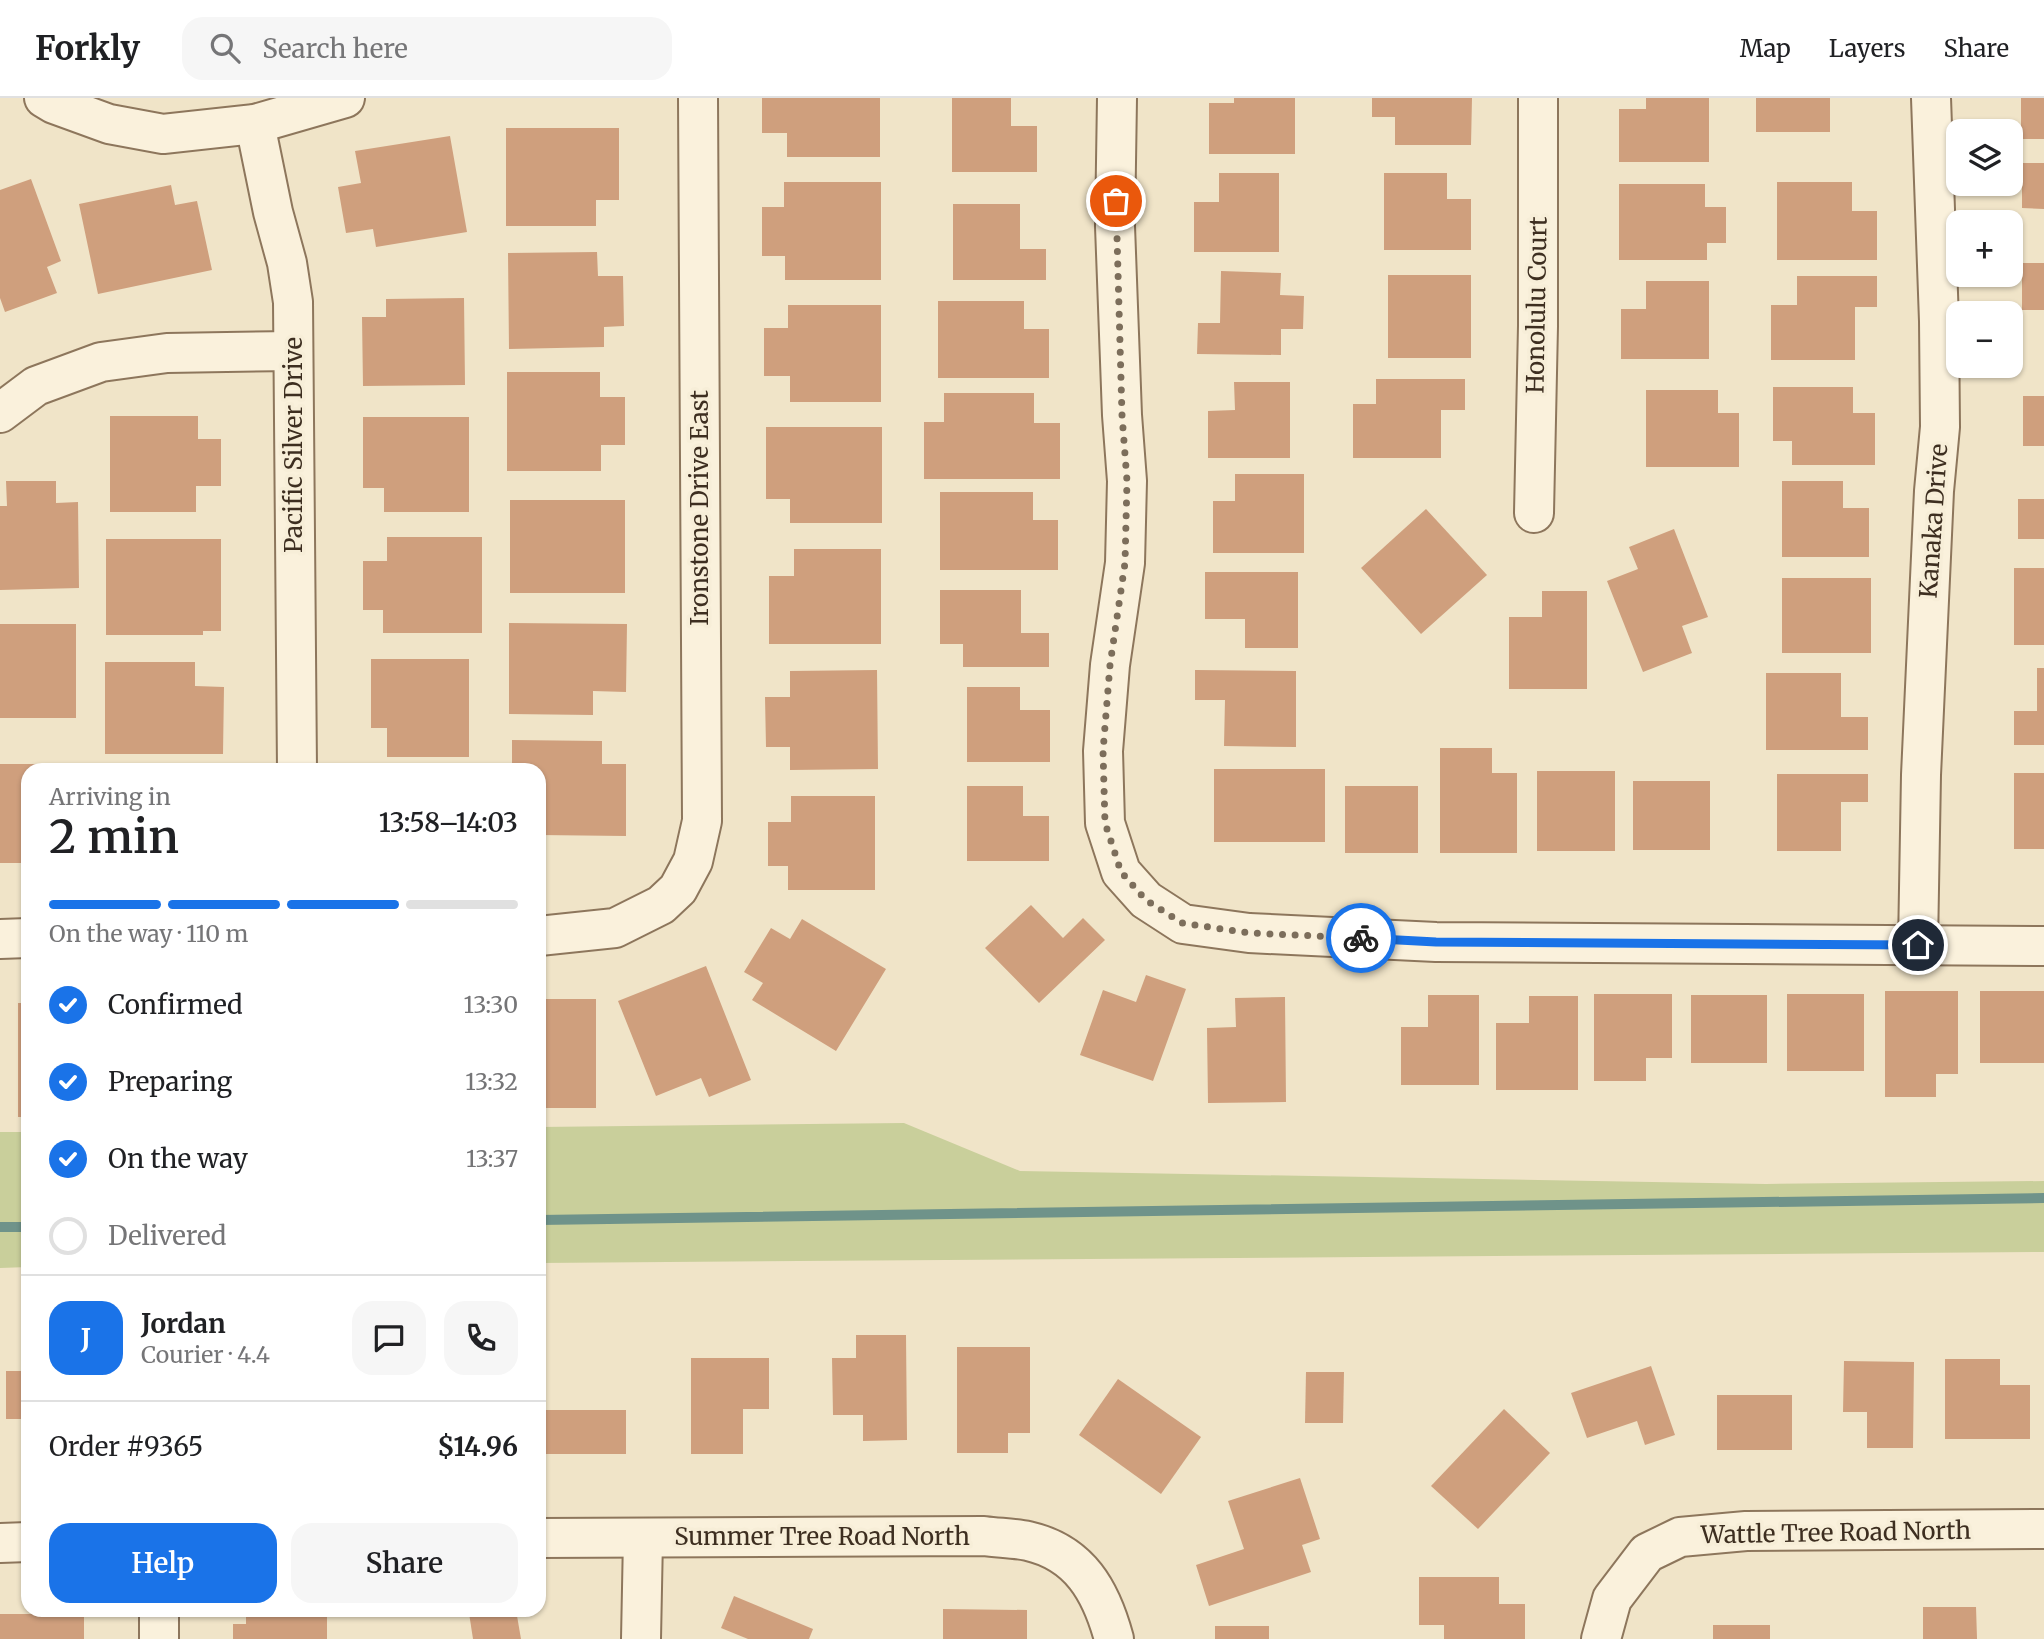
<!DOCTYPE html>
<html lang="en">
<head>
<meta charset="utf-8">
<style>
	body { margin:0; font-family:Merriweather,serif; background:#f6f6f6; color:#202124; height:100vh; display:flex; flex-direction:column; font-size:26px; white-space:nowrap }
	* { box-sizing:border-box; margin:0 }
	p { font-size:23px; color:#757577 }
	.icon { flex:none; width:38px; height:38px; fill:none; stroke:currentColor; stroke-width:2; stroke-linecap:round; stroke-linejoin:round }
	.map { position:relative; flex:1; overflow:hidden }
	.drawer { position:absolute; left:21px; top:665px; width:525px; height:854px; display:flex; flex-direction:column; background:#fff; border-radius:21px; box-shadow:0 2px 5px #0004 }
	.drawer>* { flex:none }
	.tools { position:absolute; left:1946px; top:21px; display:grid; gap:14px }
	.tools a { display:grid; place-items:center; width:77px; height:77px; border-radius:14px; background:#fff; box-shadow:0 2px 5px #0004; font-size:35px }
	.pin { position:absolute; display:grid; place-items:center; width:60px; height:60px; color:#fff; margin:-30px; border:4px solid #fff; border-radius:50%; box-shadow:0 2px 7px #0007 }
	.courier { position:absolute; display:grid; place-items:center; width:70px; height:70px; margin:-35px; border:5px solid #1a73e8; border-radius:50%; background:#fff; color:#222; box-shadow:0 2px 9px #0007 }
	.head em { font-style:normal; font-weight:600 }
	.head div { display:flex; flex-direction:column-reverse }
	.head { display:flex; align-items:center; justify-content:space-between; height:119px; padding:0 28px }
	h1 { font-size:46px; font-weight:600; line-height:52px }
	.bar { display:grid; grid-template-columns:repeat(4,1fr); gap:10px 7px; align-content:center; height:84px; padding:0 28px }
	.bar i { height:9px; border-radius:5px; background:#e0e0e0 }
	.bar .active { background:#1a73e8 }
	.bar p { grid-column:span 4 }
	.line { display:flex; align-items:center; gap:18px; padding:0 28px; border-top:2px solid #e0e0e0 }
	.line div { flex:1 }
	.round { display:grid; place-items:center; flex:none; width:74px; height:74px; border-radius:21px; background:#f6f6f6 }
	ol { padding:0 28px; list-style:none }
	li { display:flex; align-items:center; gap:21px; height:77px }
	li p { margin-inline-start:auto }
	li .icon { padding:7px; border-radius:50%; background:#1a73e8; color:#fff; stroke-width:4 }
	li:last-child { color:#757577 }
	li i { width:38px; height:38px; border:4px solid #e0e0e0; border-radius:50% }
	.primary-button { display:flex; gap:14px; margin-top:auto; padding:14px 28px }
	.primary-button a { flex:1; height:80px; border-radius:21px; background:#1a73e8; color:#fff; font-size:28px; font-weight:600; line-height:80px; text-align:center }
	.primary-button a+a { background:#f6f6f6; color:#202124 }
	header { display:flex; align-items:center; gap:42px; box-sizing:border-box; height:98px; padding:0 35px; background:#fff; border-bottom:2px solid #e0e0e0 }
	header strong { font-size:33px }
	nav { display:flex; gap:38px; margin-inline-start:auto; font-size:24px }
	.search { width:490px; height:63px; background:#f6f6f6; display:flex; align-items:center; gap:18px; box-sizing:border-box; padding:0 24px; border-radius:21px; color:#757577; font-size:26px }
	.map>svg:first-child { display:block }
</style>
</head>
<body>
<header>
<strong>Forkly</strong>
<div class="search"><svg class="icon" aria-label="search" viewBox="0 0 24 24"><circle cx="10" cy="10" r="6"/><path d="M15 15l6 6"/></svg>Search here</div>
<nav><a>Map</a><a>Layers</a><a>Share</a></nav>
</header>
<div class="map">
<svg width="2044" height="1541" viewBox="0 0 2044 1541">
	<rect width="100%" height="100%" fill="#f0e4c8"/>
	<g fill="#c9cf9b">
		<polygon points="904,1025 1020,1073 1766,1086 2044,1083 2044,1154 539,1165 539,1029"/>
		<polygon points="0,1034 28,1034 28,1169 0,1170"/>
	</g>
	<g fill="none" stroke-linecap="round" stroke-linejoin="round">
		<g stroke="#6f938a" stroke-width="10">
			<polyline points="539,1122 2044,1100"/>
			<polyline points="0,1129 28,1129"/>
		</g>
	</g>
	<g fill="#cf9f7d">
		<polygon points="762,0 880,0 880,59 787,59 787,35 762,35"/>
		<polygon points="952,0 1011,0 1011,28 1037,28 1037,74 952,74"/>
		<polygon points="1234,0 1295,0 1295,56 1209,56 1209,5 1234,5"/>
		<polygon points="1372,0 1472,0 1471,47 1395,47 1395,19 1372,19"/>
		<polygon points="1646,0 1709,0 1709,64 1619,64 1619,11 1646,11"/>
		<rect x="1756" y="0" width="74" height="34"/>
		<rect x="2021" y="0" width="23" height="41"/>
		<polygon points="506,30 619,30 619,102 596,102 596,128 506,128"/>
		<polygon points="450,38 467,134 376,149 373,131 346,135 338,89 361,85 355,53"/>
		<polygon points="2022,65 2044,65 2044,111 2022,110"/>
		<polygon points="1219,75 1279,75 1279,154 1194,154 1194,104 1219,104"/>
		<polygon points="1384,75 1447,75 1447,101 1471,101 1471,152 1384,152"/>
		<polygon points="31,81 61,163 47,169 57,195 5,214 0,200 0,92"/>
		<polygon points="784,84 881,84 881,182 785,182 785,158 762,158 762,109 784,109"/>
		<polygon points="1777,84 1852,84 1852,113 1877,113 1877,162 1777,162"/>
		<polygon points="1619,86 1705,86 1705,109 1726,109 1726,145 1707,145 1707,162 1619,162"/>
		<polygon points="171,87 175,107 197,103 212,172 98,196 79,106"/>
		<polygon points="953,106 1020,106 1020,151 1046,151 1046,182 953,182"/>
		<polygon points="597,154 598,178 623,178 624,228 604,229 604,249 509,251 508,155"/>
		<rect x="2022" y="165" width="22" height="47"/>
		<polygon points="1221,173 1281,175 1280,197 1304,198 1303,231 1281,231 1281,257 1197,256 1198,225 1220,225"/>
		<rect x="1388" y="177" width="83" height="83"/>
		<polygon points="1797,178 1877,178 1877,209 1855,209 1855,262 1771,262 1771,207 1797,207"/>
		<polygon points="1646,183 1709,183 1709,261 1621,261 1621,211 1646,211"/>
		<polygon points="464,200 465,287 363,288 362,219 386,219 386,201"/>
		<polygon points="938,203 1024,203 1024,231 1049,231 1049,280 938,280"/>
		<polygon points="788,207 881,207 881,304 790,304 790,278 764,278 764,230 788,230"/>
		<polygon points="507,274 600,274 600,299 625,299 625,347 601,347 601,373 507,373"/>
		<polygon points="1376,281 1465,281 1465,312 1441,312 1441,360 1353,360 1353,306 1376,306"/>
		<polygon points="1234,284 1290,284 1290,360 1208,360 1208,313 1235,312"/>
		<polygon points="1773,289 1853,289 1853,315 1875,315 1875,367 1792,367 1792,343 1773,343"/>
		<polygon points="1646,292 1718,292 1718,315 1739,315 1739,369 1646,369"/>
		<polygon points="944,295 1034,295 1034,325 1060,325 1060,381 924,381 924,324 944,324"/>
		<rect x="2023" y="298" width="21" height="50"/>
		<polygon points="110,318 198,318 198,341 221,341 221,388 196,388 196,414 110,414"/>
		<polygon points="363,319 469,319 469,414 384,414 384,390 363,390"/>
		<polygon points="766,329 882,329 882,425 790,425 790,401 766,401"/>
		<polygon points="1235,376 1304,376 1304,455 1213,455 1213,403 1235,403"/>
		<polygon points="6,383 56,383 56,405 78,404 79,490 0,492 0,408 7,408"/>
		<polygon points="1782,383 1843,383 1843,410 1869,410 1869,459 1782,459"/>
		<polygon points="940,394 1033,394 1033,422 1058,422 1058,472 940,472"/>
		<rect x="2018" y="401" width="26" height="40"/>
		<rect x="510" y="402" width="115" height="93"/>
		<polygon points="1426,411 1487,477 1421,536 1361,470"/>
		<polygon points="1674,431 1708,519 1682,528 1692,555 1643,574 1607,483 1638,471 1629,449"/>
		<polygon points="387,439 482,439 482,535 383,535 383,512 363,512 363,463 387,463"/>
		<polygon points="106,441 221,441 221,533 203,533 203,537 106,537"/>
		<polygon points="794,451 881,451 881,546 769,546 769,478 794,478"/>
		<rect x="2014" y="470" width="30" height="77"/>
		<polygon points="1205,474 1298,474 1298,550 1245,550 1245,521 1205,521"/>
		<rect x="1782" y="480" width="89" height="75"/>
		<polygon points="940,492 1021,492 1021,535 1049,535 1049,569 963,569 963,546 940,546"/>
		<polygon points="1542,493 1587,493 1587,591 1509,591 1509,519 1542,519"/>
		<polygon points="509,525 627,526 626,594 593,593 593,617 509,616"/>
		<rect x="0" y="526" width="76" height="94"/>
		<polygon points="371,561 469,561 469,659 387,659 387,630 371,630"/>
		<polygon points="105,564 195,564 195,588 224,589 223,656 105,656"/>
		<polygon points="2037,570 2044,570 2044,647 2014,647 2014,613 2037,613"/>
		<polygon points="877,572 878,671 790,672 790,649 766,649 765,599 790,599 790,573"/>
		<polygon points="1195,572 1296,573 1296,649 1224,648 1225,602 1195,602"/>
		<polygon points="1766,575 1841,575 1841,619 1868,619 1868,652 1766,652"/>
		<polygon points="967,589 1020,589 1020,612 1050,612 1050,664 967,664"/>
		<polygon points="512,642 602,643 602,666 626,666 626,738 539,737 539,672 512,672"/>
		<polygon points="1440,650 1492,650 1492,675 1517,675 1517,755 1440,755"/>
		<polygon points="0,666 66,666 66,672 28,672 28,765 0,765"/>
		<rect x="1214" y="671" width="111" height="73"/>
		<rect x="1537" y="673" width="78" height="80"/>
		<rect x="2014" y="675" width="30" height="76"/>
		<polygon points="1777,676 1868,676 1868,704 1841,704 1841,753 1777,753"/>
		<rect x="1633" y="683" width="77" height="69"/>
		<polygon points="967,688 1023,688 1023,718 1049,718 1049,763 967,763"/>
		<rect x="1345" y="688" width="73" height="67"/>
		<polygon points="791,698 875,698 875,792 788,792 788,768 768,768 768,724 791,724"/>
		<polygon points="1031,807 1063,840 1083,820 1105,842 1039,905 985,850"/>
		<polygon points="802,821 886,871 836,953 752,902 763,885 744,874 771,830 790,841"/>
		<polygon points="706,868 751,982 709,999 701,980 656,998 618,903"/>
		<polygon points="1146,877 1186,891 1153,983 1080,957 1103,892 1136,904"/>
		<polygon points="1885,893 1958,893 1958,976 1936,976 1936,999 1885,999"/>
		<rect x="1980" y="893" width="64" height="72"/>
		<polygon points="1594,896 1672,896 1672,960 1646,960 1646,983 1594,983"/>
		<rect x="1787" y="896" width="77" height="77"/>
		<polygon points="1428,897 1479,897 1479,987 1401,987 1401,929 1428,929"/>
		<rect x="1691" y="897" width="76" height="68"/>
		<polygon points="1529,898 1578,898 1578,992 1496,992 1496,925 1529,925"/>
		<polygon points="1285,899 1286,1004 1208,1005 1207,930 1236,929 1235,900"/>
		<rect x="539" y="901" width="57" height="109"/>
		<rect x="18" y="905" width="10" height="114"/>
		<polygon points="856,1237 906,1237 907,1342 863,1343 863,1317 833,1317 832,1260 856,1260"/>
		<polygon points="957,1249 1030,1249 1030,1335 1008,1335 1008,1355 957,1355"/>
		<polygon points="691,1260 769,1260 769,1311 743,1311 743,1356 691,1356"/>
		<polygon points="1945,1261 2000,1261 2000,1287 2030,1287 2030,1341 1945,1341"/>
		<polygon points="1844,1263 1914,1264 1913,1350 1867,1350 1867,1314 1843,1314"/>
		<polygon points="1651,1268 1675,1337 1645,1347 1637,1323 1587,1340 1571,1295"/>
		<rect x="6" y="1273" width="22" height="48"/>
		<polygon points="1306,1274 1344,1274 1343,1325 1305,1325"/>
		<polygon points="1118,1281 1201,1339 1161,1396 1079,1337"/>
		<rect x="1717" y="1297" width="75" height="55"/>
		<polygon points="1504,1311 1550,1355 1478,1431 1431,1388"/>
		<rect x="539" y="1312" width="87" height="44"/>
		<polygon points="1300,1380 1320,1441 1302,1447 1311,1474 1209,1508 1196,1467 1244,1451 1228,1403"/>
		<polygon points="1419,1479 1499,1479 1499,1506 1525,1506 1525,1541 1444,1541 1444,1527 1419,1527"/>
		<polygon points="734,1498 813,1531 809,1541 748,1541 721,1530"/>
		<polygon points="1923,1509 1976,1509 1977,1541 1923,1541"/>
		<polygon points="943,1511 1027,1512 1027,1541 943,1541"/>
		<polygon points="246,1512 327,1512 327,1541 233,1541 233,1526 246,1526"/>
		<polygon points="488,1512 516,1512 521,1541 473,1541 469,1515"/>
		<rect x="0" y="1516" width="84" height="25"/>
		<rect x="1713" y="1527" width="57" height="14"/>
		<rect x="1215" y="1528" width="54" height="13"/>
	</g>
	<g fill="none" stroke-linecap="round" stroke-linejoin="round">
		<g stroke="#8d765c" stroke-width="42">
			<g id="minor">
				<polyline points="44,0 54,6 109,26 163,36 255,26 345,0"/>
				<polyline points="1117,0 1115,128 1122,317 1127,383 1125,465 1110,567 1103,653 1105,725 1121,774 1146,802 1183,826 1249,835 1436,844 2044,848"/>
				<polyline points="255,26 273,114 287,165 293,204 297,672"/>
				<polyline points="0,315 36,288 101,264 167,255 293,253"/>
				<polyline points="1534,415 1538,228 1538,0"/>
				<polyline points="539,838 615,830 661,807 678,791 693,763 702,723 698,0"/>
				<polyline points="0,841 28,840"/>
				<polyline points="1918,847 1921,677 1934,393 1940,329 1939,223 1931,0"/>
				<path d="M539,1440L984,1438C998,1440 1014,1440 1028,1443C1080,1455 1101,1493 1114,1541"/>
				<polyline points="0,1445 28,1444"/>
				<polyline points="159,1512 159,1541"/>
				<polyline points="641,1541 643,1440"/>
				<polyline points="1601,1541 1612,1501 1647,1455 1680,1439 1746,1433 2044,1431"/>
			</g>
		</g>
		<use href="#minor" stroke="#faf1dc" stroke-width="38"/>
	</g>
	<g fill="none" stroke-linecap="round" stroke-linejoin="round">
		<polyline stroke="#7c6e5b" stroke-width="7" stroke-dasharray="0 12.6" points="1116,103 1122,317 1127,383 1125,465 1110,567 1103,653 1105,725 1113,749 1121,774 1146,802 1182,825 1249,835 1361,840"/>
		<polyline stroke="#1a73e8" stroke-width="9" points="1361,840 1436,844 1918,847"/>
	</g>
	<g text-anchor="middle" stroke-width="7" stroke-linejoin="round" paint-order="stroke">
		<g font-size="24" fill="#3d2e20" stroke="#f7eed8">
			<text transform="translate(1537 207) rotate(-89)" y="8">Honolulu Court</text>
			<text transform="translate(294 347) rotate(-90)" y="8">Pacific Silver Drive</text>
			<text transform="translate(700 410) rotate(-90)" y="8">Ironstone Drive East</text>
			<text transform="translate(1934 423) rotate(-86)" y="8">Kanaka Drive</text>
			<text transform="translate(1836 1435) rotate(-1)" y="8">Wattle Tree Road North</text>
			<text x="822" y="1447">Summer Tree Road North</text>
		</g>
	</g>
</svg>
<div class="tools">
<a><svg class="icon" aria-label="layers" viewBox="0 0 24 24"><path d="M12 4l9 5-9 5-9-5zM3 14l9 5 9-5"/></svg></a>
<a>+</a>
<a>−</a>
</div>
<div class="pin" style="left:1116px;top:103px;background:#ea580c"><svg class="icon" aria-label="bag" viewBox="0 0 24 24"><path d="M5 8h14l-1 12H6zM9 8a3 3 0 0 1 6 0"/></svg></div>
<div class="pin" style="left:1918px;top:847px;background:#1f2937"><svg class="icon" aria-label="home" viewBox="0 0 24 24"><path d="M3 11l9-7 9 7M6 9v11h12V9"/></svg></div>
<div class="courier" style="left:1361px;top:840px"><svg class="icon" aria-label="bike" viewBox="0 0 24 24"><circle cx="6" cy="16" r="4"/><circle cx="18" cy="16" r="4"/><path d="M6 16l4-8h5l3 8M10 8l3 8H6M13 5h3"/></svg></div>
<section class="drawer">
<div class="head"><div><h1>2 min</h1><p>Arriving in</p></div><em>13:58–14:03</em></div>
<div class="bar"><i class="active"></i><i class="active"></i><i class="active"></i><i></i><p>On the way · 110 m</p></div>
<ol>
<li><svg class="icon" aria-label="check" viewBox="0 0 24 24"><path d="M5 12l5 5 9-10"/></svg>Confirmed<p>13:30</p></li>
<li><svg class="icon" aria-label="check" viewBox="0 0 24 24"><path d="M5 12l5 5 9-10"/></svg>Preparing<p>13:32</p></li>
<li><svg class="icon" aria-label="check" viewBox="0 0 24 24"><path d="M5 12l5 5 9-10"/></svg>On the way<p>13:37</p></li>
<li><i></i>Delivered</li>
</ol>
<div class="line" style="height:126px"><b class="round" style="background:#1a73e8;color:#fff">J</b><div><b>Jordan</b><p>Courier · 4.4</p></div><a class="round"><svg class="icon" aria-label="chat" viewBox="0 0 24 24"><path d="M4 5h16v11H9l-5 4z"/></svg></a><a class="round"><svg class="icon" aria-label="phone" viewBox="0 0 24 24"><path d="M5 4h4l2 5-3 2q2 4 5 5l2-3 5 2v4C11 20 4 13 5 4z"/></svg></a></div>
<div class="line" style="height:91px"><div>Order #9365</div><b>$14.96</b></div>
<div class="primary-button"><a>Help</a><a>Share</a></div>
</section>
</div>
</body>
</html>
